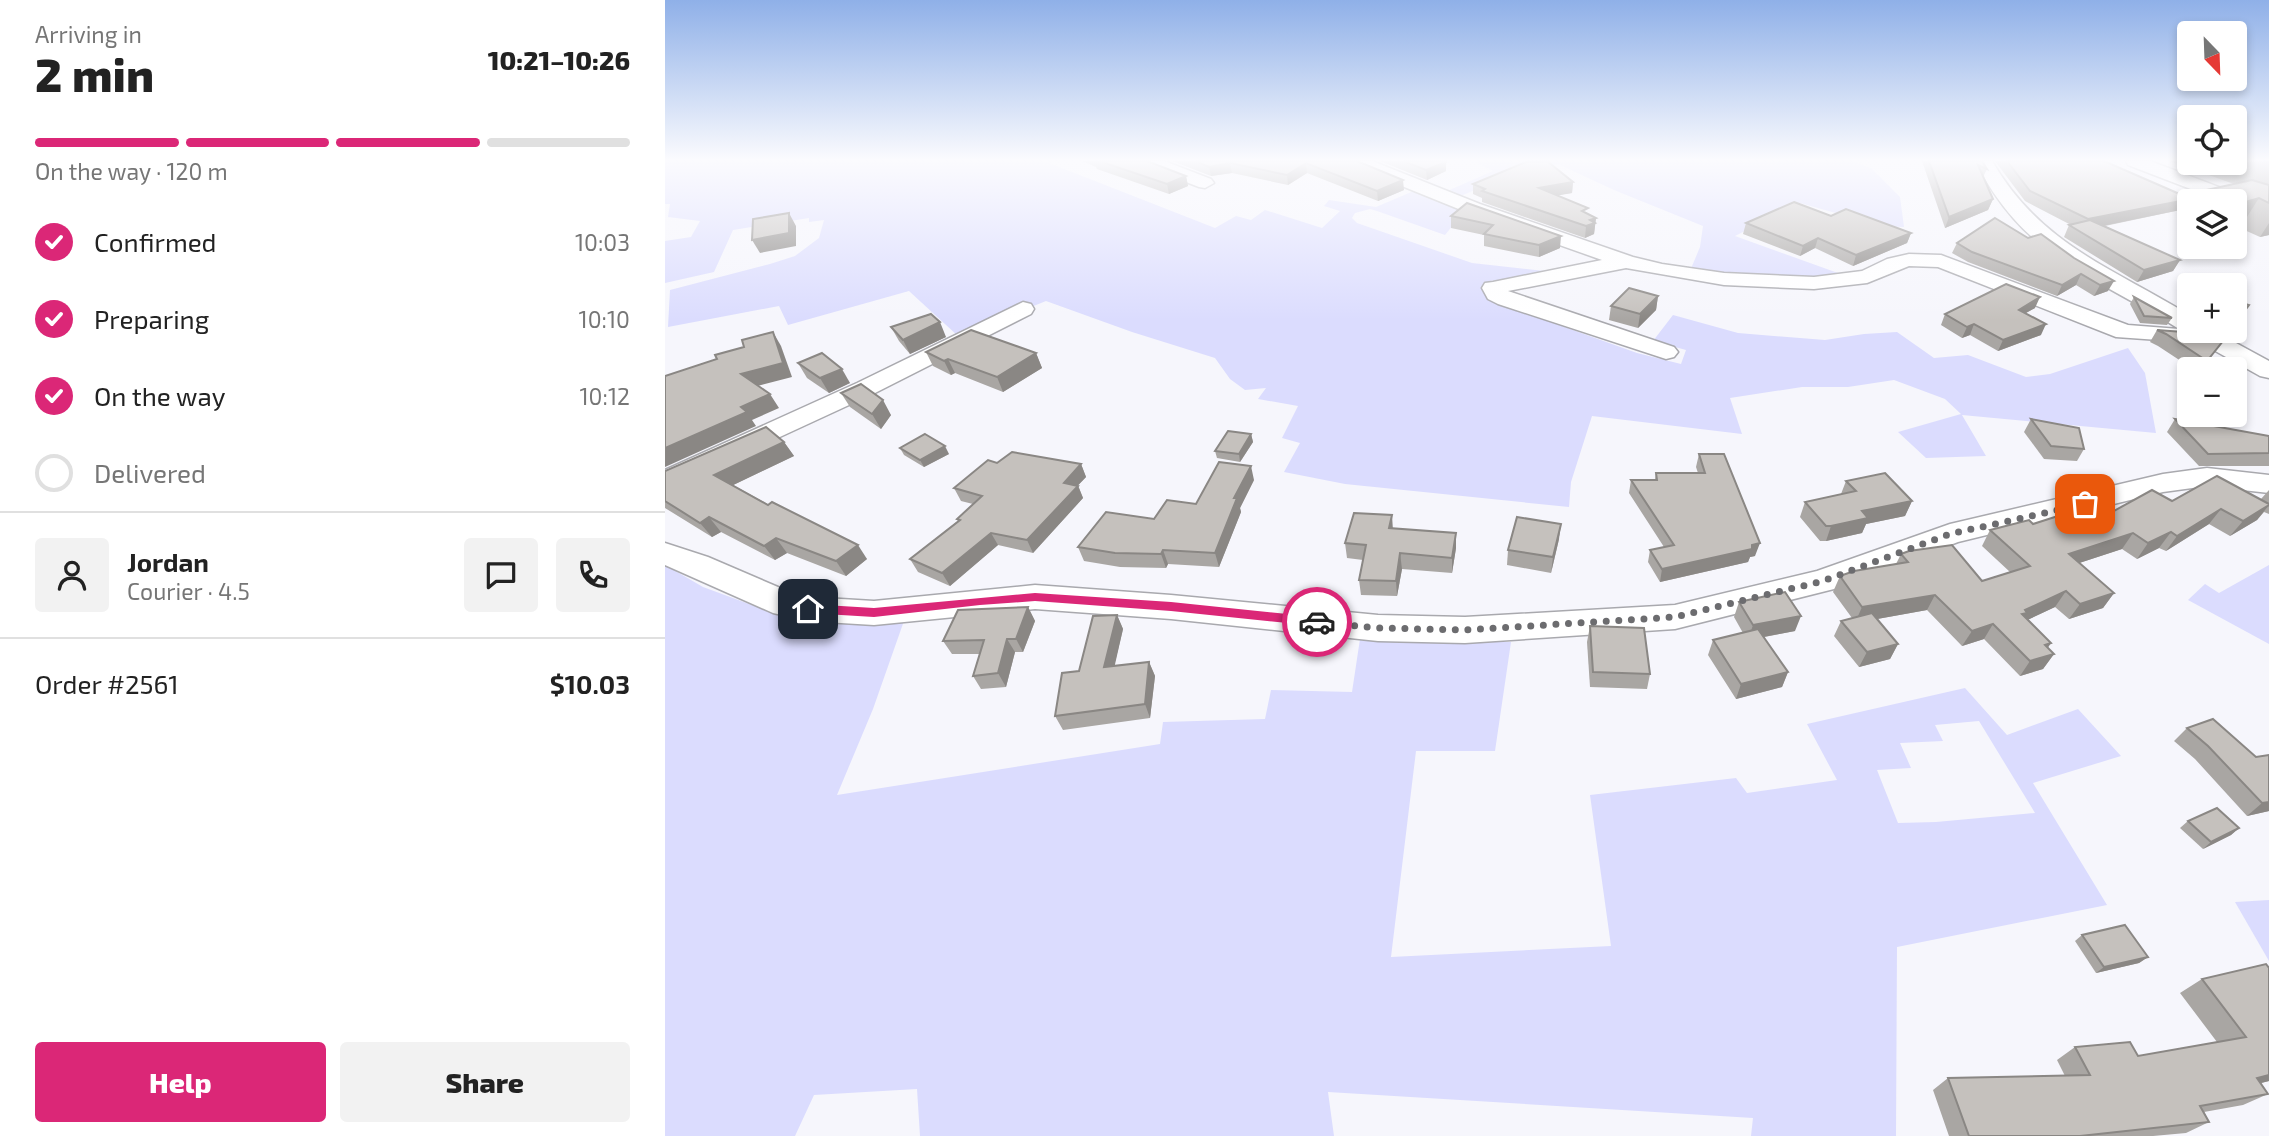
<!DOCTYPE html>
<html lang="en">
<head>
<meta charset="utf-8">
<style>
	body { margin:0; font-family:"Exo 2",sans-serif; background:#f2f2f2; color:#222; height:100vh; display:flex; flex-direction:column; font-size:26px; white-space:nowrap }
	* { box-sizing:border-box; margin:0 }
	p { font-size:23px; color:#767676 }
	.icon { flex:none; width:38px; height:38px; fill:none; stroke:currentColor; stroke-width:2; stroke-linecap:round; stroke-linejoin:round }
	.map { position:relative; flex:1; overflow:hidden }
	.side { display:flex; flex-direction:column; background:#fff; width:665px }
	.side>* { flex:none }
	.needle { width:46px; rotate:157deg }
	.controls { position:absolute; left:1512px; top:21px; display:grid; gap:14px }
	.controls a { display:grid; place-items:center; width:70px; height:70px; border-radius:7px; background:#fff; box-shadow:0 4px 10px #0003; font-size:35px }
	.pin { position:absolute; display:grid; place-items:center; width:60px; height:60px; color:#fff; margin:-30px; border-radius:14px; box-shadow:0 4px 10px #0006 }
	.courier { position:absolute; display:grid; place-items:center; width:70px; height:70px; margin:-35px; border:5px solid #db2777; border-radius:50%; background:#fff; color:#222; box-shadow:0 2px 9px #0007 }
	.summary em { font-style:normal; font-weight:800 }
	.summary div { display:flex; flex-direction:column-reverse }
	.summary { display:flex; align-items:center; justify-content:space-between; height:119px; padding:0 35px }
	h1 { font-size:46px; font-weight:800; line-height:52px }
	.bar { display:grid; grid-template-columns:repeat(4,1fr); gap:10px 7px; align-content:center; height:84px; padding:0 35px }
	.bar i { height:9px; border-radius:5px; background:#e0e0e0 }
	.bar .selected { background:#db2777 }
	.bar p { grid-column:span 4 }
	.line { display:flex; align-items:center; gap:18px; padding:0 35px; border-top:2px solid #e0e0e0 }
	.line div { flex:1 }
	.round { display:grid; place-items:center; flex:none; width:74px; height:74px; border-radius:7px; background:#f2f2f2 }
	ol { padding:0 35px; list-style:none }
	li { display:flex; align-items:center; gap:21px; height:77px }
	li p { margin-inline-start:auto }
	li .icon { padding:7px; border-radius:50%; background:#db2777; color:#fff; stroke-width:4 }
	li:last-child { color:#767676 }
	li i { width:38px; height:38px; border:4px solid #e0e0e0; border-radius:50% }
	.cta { display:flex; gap:14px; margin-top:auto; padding:14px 35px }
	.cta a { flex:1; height:80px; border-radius:7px; background:#db2777; color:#fff; font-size:28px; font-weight:800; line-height:80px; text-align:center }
	.cta a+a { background:#f2f2f2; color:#222 }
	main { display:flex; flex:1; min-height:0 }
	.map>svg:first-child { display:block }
</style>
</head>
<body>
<main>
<section class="side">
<div class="summary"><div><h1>2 min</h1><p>Arriving in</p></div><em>10:21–10:26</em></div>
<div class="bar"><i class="selected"></i><i class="selected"></i><i class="selected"></i><i></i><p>On the way · 120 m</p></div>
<ol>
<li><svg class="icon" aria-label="check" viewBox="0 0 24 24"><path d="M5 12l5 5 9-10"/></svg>Confirmed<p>10:03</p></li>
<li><svg class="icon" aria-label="check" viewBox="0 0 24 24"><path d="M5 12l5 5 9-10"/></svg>Preparing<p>10:10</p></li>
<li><svg class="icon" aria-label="check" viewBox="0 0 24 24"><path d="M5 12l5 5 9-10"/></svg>On the way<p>10:12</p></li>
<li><i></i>Delivered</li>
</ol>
<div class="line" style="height:126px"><a class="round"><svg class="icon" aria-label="person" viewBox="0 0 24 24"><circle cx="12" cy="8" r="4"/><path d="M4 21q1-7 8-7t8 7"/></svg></a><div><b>Jordan</b><p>Courier · 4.5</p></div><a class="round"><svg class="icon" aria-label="chat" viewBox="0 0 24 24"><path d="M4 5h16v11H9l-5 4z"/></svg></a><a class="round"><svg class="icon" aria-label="phone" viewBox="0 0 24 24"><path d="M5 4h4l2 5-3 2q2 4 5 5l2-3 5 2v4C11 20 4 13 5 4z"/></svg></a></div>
<div class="line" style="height:91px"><div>Order #2561</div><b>$10.03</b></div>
<div class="cta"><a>Help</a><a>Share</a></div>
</section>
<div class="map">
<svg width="1604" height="1136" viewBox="0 0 1604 1136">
	<rect width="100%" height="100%" fill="#f6f6fc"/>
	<g fill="#dbdcfe" fill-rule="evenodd">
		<polygon points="0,161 386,161 384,163 550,228 571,216 586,220 600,210 657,228 675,211 659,206 664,200 711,207 751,190 801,209 780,235 712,211 705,209 690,213 687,218 692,223 807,263 889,272 825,281 818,285 824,295 838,305 972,353 1016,364 1021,350 988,341 1008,315 1073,333 1160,340 1199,334 1232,332 1269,358 1303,355 1361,377 1385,374 1463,348 1480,373 1491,433 1297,415 1321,456 1261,458 1233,432 1296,414 1280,399 1229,380 1183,387 1137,387 1065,398 1077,434 927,416 906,482 904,507 680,484 619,472 635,443 617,438 633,406 593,399 601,388 580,390 565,379 550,358 467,332 381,301 293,336 244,291 123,325 114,306 3,327 5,290 105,264 130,256 154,238 159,220 144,222 144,218 68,230 49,272 0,283 0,241 26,237 35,221 3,217 5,204 0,204"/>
		<polygon points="809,161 1188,161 1206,168 1235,197 1239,227 1217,226 1135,203 1070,236 1184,277 1150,280 1025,271 1035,247 1038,226 949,190 893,164 841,177 793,197 780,192 828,171"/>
		<path d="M0,565L38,587L133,622L240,618L208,709L172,795L495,744L498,722L600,719L606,690L687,692L695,639L846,642L830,751H751L726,957L946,946L925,795L1071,778L1082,793L1172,780L1142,724L1300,688L1342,735L1413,709L1456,756L1368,783L1442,905L1232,947L1231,1136H1086L1088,1118L663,1092L669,1136H255L252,1089L149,1095L130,1136H0ZM1314,721L1370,813L1271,822L1233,823L1212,770L1246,768L1235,743L1278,741L1270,725Z"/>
		<polygon points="1604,565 1604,644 1523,600 1540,584 1554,593"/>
		<polygon points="1604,900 1604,961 1570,902"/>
	</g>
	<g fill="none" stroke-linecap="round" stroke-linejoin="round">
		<g stroke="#a9a9ae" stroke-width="3">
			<g id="minor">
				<polygon points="475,161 499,161 546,179 549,183 540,188 534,187 477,165"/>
				<path d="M683,161H707L815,204L968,257L997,264L1059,273L1149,277L1197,271L1222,259L1244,254L1276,255L1463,325L1514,329C1460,294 1392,268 1349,219C1333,201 1321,182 1310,161H1327C1376,245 1446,267 1524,315V331H1549L1604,361V378L1595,376L1536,343L1451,337L1273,267L1244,266L1202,283L1149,289L1059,285L961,268L843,291L1009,347L1013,352L1009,357L1001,359L833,304L823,299L817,288L820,283L828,282L937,260L801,212L685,165Z"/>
				<polygon points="1461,161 1485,161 1604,206 1604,219 1570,206 1570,201 1557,201 1463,165"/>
				<polygon points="358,302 366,304 369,309 366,314 210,393 0,490 0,470 192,383"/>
				<polygon points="1542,468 1604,475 1604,493 1542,486 1498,492 1293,542 1169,589 1010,629 800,643 713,641 506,619 370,609 209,625 143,621 108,613 0,565 0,543 43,557 127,593 143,597 209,601 370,585 506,595 713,615 800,617 1010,605 1152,571 1285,524 1498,474"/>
			</g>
		</g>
		<use href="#minor" fill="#fff" fill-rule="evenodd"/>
	</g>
	<g fill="#a9a6a3">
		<polygon points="417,161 482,161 521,176 523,186 504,194 432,169 431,167"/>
		<polygon points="507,161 692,161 739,190 713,201 642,173 623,185 567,173 546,176"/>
		<polygon points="715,161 780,161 781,162 781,171 762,180"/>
		<polygon points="1257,161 1317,161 1322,169 1318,177 1328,199 1323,210 1280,228"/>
		<polygon points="1330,161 1439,161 1520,209 1440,226 1515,260 1508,271 1472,282 1399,237 1404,225 1406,225 1360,201"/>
		<polygon points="1504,161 1524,161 1524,163 1604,161 1604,235 1595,237 1575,228 1570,201 1527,201 1532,192 1569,184"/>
		<polygon points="908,182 907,193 892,195 923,214 931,218 929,234 920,238 817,202 817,198 808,194 808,184"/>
		<polygon points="802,203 895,248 874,257 819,246 819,235 786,228 786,216"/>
		<polygon points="1524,206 1524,225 1516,221"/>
		<polygon points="1166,216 1246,233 1242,243 1188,266 1150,248 1135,256 1078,234 1081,223"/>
		<polygon points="1376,234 1443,291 1429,296 1411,285 1392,296 1303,262 1287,253 1292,243 1363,238"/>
		<polygon points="993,296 991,310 973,328 944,320 946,306"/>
		<polygon points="1469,297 1507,318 1502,325 1475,323 1465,304"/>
		<polygon points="1370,308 1361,313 1376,335 1333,351 1305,335 1297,338 1276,325 1280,314"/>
		<polygon points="226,327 281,337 245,354 234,341"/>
		<polygon points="1492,330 1558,341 1537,369 1528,369 1493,346 1485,342"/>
		<polygon points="1554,331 1566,331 1563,335"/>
		<polygon points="261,352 371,353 377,368 338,392 290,373 286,375 268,366"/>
		<polygon points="133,363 185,383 164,393 142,378"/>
		<polygon points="176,393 226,415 216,429 185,407"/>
		<polygon points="1366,419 1419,449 1412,461 1379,459 1359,432"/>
		<polygon points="1510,419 1604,436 1604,466 1534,466 1502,432"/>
		<polygon points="586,434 588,442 575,462 552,458 550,451"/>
		<polygon points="119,442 129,456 68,485 202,559 181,576 122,553 110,560 56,532 47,537 0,508 0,471"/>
		<polygon points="235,448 284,454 259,467 239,455"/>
		<polygon points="1034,454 1090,556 1085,557 1083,562 995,582 983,562 985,550 999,547 964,493 966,480 990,480 991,473 1033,473 1031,467"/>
		<polygon points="332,463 416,464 421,477 413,485 418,498 368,553 333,545 285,586 253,572 245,559 293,521 292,519 308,504 296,501 289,488"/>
		<polygon points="589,480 575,508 576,512 554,567 503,564 501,568 455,567 419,561 413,547 531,504"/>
		<polygon points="1181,481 1247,501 1240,516 1201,524 1197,533 1161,541 1155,541 1135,517 1140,502 1176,494"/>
		<polygon points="1604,490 1604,514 1599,512 1592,520 1565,536 1544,524 1501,551 1494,548 1472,559 1457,549 1414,563 1449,593 1438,608 1404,619 1390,607 1362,620 1383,648 1389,654 1378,669 1355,676 1319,639 1297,646 1262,610 1212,619 1233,644 1225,659 1194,667 1169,636 1176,621 1187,618 1168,592 1175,576 1231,564 1236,554 1317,581 1345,572 1317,546 1325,530 1368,524 1438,517 1507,501 1596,499"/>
		<polygon points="728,528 791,548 787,573 737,569 732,596 696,595 694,580 698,560 682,558 680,543"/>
		<polygon points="894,539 886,573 842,565 843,550"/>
		<polygon points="1074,602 1130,631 1099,637 1123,672 1117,687 1071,699 1043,655 1048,640 1078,633 1069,617"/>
		<polygon points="363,607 370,621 358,652 350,652 341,687 316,689 308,676 315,654 287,654 278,641"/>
		<polygon points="452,615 458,629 449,666 484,662 490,676 485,718 398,730 390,716 414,671"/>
		<polygon points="925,626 985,674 982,689 925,687 922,642"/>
		<polygon points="1548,719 1604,811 1582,816 1530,759 1509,741 1522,728"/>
		<polygon points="1523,821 1574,828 1566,835 1538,849 1515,828"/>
		<polygon points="1417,935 1483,957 1474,963 1431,973 1410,941"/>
		<polygon points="1604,968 1604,1081 1596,1083 1603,1094 1578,1105 1539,1112 1544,1122 1521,1133 1488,1136 1284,1136 1268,1090 1283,1078 1400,1076 1392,1060 1410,1047 1473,1056 1552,1042 1515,993 1537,979"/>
	</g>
	<g fill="#8a8784">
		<polygon points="781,162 781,171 762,180 761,170"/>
		<polygon points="565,163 567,173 546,176 544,167"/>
		<polygon points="641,163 642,173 623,185 622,175"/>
		<polygon points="521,176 523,186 504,194 502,184"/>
		<polygon points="738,180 739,190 713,201 712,191"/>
		<polygon points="908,182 907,193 873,199 874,188"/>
		<polygon points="1594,198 1575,228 1570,229 1570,205"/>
		<polygon points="1328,199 1323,210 1280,228 1284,217"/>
		<polygon points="1526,199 1520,209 1418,230 1423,219"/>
		<polygon points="124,213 131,226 131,246 95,253 87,240"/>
		<polygon points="931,218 929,234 920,238 921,226 925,220"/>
		<polygon points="1604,223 1604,235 1595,237"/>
		<polygon points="1246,233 1242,243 1188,266 1191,255"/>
		<polygon points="896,236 895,248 874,257 874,245"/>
		<polygon points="1153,238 1150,248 1135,256 1138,246"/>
		<polygon points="1515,260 1508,271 1472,282 1479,270"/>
		<polygon points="1416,274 1411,285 1392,296 1397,285"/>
		<polygon points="1449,281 1443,291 1429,296 1435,285"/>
		<polygon points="993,296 991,310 973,328 975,314"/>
		<polygon points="1375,297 1370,308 1348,320 1354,310"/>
		<polygon points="275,322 281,337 245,354 238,340"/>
		<polygon points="1309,324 1305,335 1297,338 1302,327"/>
		<polygon points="1381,324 1376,335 1333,351 1338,340"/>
		<polygon points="108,332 116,346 127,377 85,388 76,374"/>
		<polygon points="371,353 377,368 338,392 332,377"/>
		<polygon points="283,359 290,373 286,375 279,361"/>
		<polygon points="177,369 185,383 164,393 155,378"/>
		<polygon points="105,394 114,408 87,420 91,426 0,467 0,448 76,407"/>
		<polygon points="218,400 226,415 216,429 207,414"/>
		<polygon points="586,434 588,442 575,462 574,454"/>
		<polygon points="119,442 129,456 60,489 49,475"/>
		<polygon points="280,446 284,454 259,467 255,460"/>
		<polygon points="416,464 421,477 404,495 399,483"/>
		<polygon points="586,466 589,480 575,508 576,512 554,567 550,553 569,498"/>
		<polygon points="413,486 418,498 368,553 362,540"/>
		<polygon points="1247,501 1240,516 1201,524 1197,533 1161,541 1166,526 1197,511"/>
		<polygon points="1604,505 1592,520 1565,536 1578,521"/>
		<polygon points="1556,509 1544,524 1501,551 1512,536"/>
		<polygon points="727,515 728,531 724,528"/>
		<polygon points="44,517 56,532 47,537 35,523"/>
		<polygon points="896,524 894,539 886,573 888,557"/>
		<polygon points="1506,532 1494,548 1472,559 1483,543"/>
		<polygon points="326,533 333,545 285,586 277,573"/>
		<polygon points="791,533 791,548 787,573 787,558"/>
		<polygon points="1468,533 1457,549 1393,570 1404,554"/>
		<polygon points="111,538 122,553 110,560 99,546"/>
		<polygon points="1095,543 1090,556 1085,557 1083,562 995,582 997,569"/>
		<polygon points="193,545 202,559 181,576 171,561"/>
		<polygon points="498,550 503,564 501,568 496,554"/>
		<polygon points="735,553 737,569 732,596 731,581"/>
		<polygon points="1401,591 1390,607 1356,623 1346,630 1360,610"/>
		<polygon points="1449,593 1438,608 1404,619 1415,604"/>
		<polygon points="1270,595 1262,610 1190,623 1197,607"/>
		<polygon points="363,607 370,621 358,652 351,639"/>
		<polygon points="452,615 458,629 446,682 439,667"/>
		<polygon points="1136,616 1130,631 1083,640 1088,625"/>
		<polygon points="1328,624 1319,639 1297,646 1307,631"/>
		<polygon points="342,639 350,652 341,687 333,673"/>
		<polygon points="1386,643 1376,658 1389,654 1378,669 1355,676 1365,661 1380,645"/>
		<polygon points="1233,644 1225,659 1194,667 1202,652"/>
		<polygon points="484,662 490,676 485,718 480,704"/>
		<polygon points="1123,672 1117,687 1071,699 1076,684"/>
		<polygon points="1604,802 1604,811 1582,816 1597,803"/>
		<polygon points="1574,828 1566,835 1538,849 1546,842"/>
		<polygon points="1483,957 1474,963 1431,973 1439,967"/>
		<polygon points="1604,1075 1604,1081 1568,1090 1592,1078"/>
	</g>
	<g fill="#c5c1bd" stroke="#8a8784" stroke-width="2">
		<polygon points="434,161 482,161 521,176 502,184"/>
		<polygon points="530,161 692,161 738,180 712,191 641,163 622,175 565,163 544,167"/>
		<polygon points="738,161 780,161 781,162 761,170"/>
		<polygon points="882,161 908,182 874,188 923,208 917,211 931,218 925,220 930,223 921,226 817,191 820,189 808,184 861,162"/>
		<polygon points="1264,161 1317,161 1322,169 1313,165 1328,199 1284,217"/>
		<polygon points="1342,161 1439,161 1526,199 1423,219 1365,191"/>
		<polygon points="1587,180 1604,185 1604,203 1594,198 1570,205 1570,201 1555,201 1532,192"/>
		<polygon points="1129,202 1166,216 1181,209 1246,233 1191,255 1153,238 1138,246 1081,223"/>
		<polygon points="802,203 896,236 874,245 819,234 828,225 786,216"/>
		<polygon points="124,213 124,233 87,240 88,219"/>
		<polygon points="1330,218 1363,238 1376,234 1409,258 1449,281 1435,285 1416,274 1397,285 1307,252 1292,243"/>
		<polygon points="1425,220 1515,260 1479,270 1404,225"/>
		<polygon points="1341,284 1375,297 1354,310 1381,324 1338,340 1309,324 1302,327 1280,314"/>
		<polygon points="964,288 993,296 975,314 946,306"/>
		<polygon points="1469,297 1507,318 1479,316"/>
		<polygon points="1570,301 1584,305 1572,321 1570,320"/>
		<polygon points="266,314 275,322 238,340 226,327"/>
		<polygon points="306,330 371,353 332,377 283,359 279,361 261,352"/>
		<polygon points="1492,330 1545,334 1558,341 1542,361 1501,334"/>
		<polygon points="108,332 118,363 76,374 105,394 76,407 82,412 0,448 0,376 52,359 50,355 79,347 77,340"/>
		<polygon points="157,353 177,369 155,378 133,363"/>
		<polygon points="196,384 218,400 207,414 176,393"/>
		<polygon points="1366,419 1414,428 1419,449 1386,446"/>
		<polygon points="1510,419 1604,436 1604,453 1543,454"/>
		<polygon points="101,427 119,442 49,475 103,505 107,502 193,545 171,561 111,538 99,546 44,517 35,523 0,501 0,471"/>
		<polygon points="563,431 586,434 574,454 550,451"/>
		<polygon points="260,434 280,446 255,460 235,448"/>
		<polygon points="347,452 416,464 399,483 413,486 362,540 326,533 277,573 245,559 295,520 292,519 317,496 289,488 323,460 332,463"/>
		<polygon points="1034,454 1059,454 1095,543 1087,545 1087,549 997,569 985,550 1009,545 966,480 992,480 991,473 1040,473"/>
		<polygon points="554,462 586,466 569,498 572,498 550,553 498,550 496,554 450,553 413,547 441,512 489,519 502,500 531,504"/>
		<polygon points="1220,473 1247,501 1197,511 1203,518 1166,526 1161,526 1140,502 1191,491 1181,481"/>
		<polygon points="1552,476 1604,504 1604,505 1578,521 1556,509 1512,536 1506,532 1483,543 1468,533 1404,554 1449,593 1415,604 1401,591 1360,610 1362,613 1357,614 1386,643 1380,645 1389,654 1365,661 1328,624 1307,631 1270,595 1197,607 1175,576 1189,571 1243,562 1236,554 1244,551 1287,545 1317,581 1365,566 1325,530 1364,520 1368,524 1424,506 1438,517 1487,490 1507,501"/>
		<polygon points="689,513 727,515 724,528 791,533 787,558 735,553 731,581 694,580 701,545 680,543"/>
		<polygon points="852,517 896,524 888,557 843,550"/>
		<polygon points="1120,592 1136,616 1088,625 1074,602"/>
		<polygon points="363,607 351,639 342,639 333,673 308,676 319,640 278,641 293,610"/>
		<polygon points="1207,613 1233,644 1202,652 1176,621"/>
		<polygon points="452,615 439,667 484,662 480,704 390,716 397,673 414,671 428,616"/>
		<polygon points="925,626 979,628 985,674 928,672"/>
		<polygon points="1093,629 1123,672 1076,684 1048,640"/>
		<polygon points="1548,719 1591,757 1604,755 1604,802 1597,803 1543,746 1522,728"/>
		<polygon points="1552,808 1574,828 1546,842 1523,821"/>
		<polygon points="1460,925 1483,957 1439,967 1417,935"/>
		<polygon points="1601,964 1604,968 1604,1075 1592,1078 1603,1094 1535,1106 1544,1122 1415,1136 1304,1136 1283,1078 1425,1075 1410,1047 1465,1042 1473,1056 1581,1037 1537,979"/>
	</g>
	<linearGradient id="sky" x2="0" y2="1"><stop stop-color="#8fb0e8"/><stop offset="0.5" stop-color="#fbfbfe"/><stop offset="1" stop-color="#fbfbfe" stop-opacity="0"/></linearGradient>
	<rect width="1604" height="320" fill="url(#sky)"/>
	<polygon fill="#db2777" points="370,593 506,602 652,617 658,622 652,626 506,611 370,601 315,605 209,617 143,613 137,609 143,604 209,608"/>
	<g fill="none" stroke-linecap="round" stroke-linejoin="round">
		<polyline stroke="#6c6c6f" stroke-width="7" stroke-dasharray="0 12.6" points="652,622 713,628 800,630 1010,617 1158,581 1285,534 1420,504"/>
	</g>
</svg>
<div class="controls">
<a><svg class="needle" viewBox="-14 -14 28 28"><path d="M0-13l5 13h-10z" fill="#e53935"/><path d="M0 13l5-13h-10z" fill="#767676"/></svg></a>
<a><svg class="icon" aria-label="locate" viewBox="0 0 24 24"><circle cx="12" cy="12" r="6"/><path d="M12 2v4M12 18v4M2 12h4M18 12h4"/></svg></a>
<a><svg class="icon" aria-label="layers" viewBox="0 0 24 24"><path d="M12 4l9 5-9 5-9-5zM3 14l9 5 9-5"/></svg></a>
<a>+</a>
<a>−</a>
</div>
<div class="pin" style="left:1420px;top:504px;background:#ea580c"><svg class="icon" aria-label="bag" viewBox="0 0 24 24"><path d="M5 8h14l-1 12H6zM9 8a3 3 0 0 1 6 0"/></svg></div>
<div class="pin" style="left:143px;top:609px;background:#1f2937"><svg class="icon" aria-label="home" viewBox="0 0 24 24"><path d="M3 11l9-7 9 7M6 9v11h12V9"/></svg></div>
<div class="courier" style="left:652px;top:622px"><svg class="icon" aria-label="car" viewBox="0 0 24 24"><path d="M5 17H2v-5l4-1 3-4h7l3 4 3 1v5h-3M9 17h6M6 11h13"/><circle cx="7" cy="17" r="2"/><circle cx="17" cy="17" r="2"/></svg></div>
</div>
</main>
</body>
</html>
